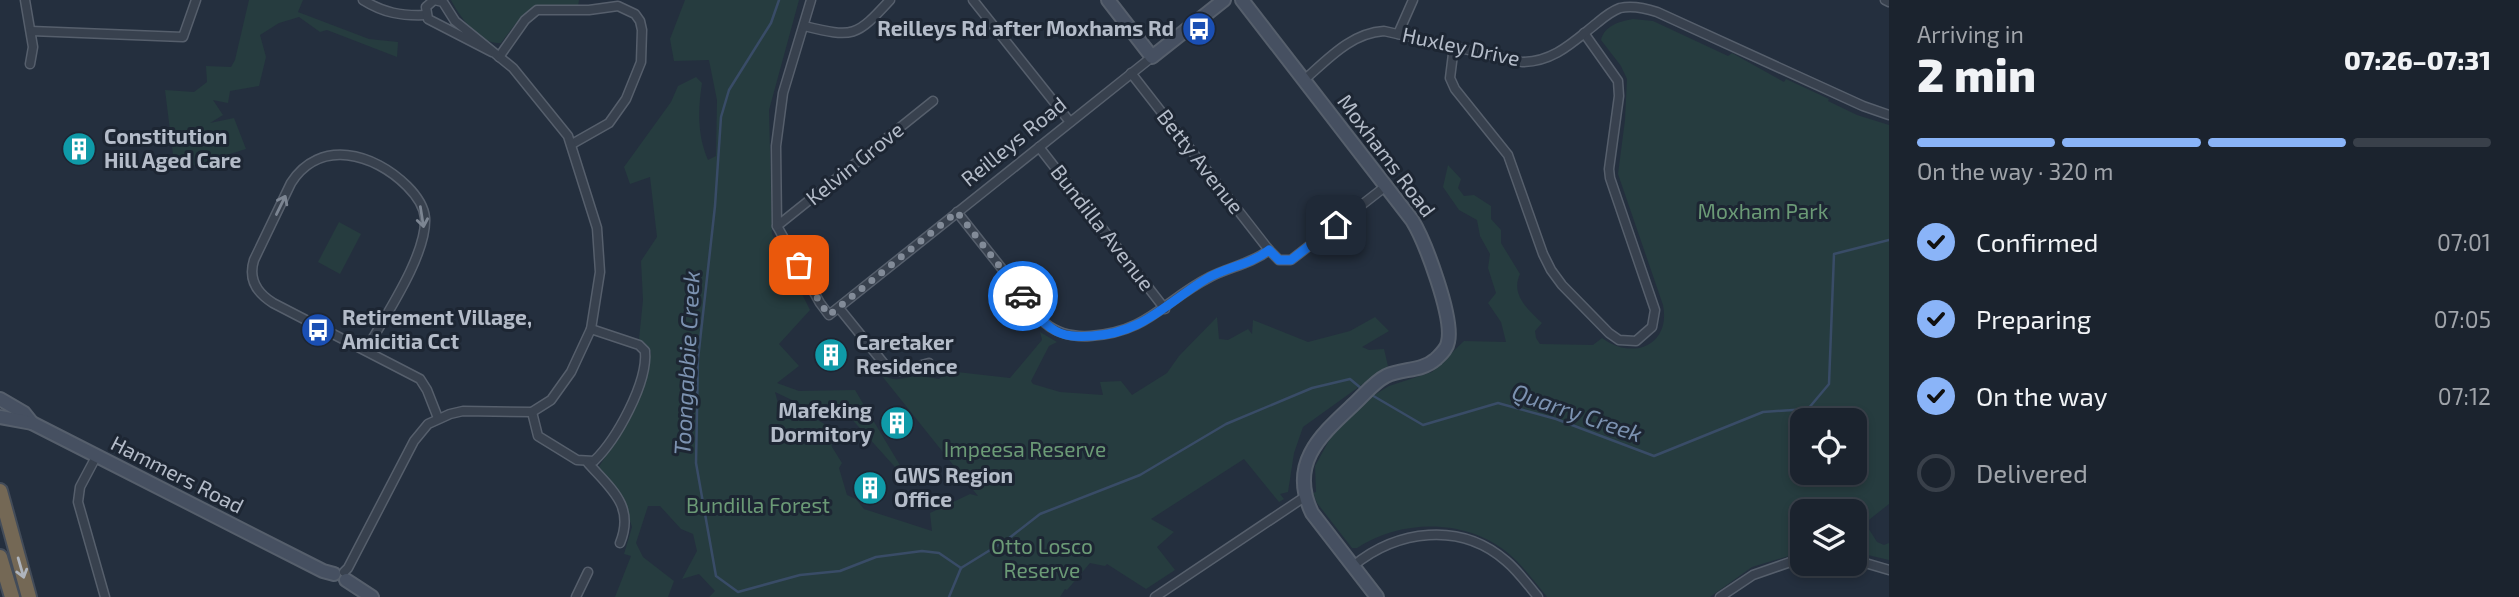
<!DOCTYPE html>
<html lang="en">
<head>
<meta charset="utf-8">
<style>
	body { margin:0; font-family:"Exo 2",sans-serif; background:#282f3a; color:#f1f3f6; height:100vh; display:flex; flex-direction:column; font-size:26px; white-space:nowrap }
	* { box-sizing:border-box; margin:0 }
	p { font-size:23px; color:#a0a4aa }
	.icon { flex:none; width:38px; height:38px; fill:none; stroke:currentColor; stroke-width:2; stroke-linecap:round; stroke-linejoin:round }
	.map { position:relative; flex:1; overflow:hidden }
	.sheet { display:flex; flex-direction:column; background:#1b232e; width:630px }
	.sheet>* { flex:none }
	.fabs { position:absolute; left:1790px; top:408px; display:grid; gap:14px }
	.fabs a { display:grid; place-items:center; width:77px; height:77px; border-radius:14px; background:#1b232e; box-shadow:0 4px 10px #0003,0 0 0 2px #39404a; font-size:35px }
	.pin { position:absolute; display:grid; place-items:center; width:60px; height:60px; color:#fff; margin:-30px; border-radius:14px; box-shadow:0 4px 10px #0006 }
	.courier { position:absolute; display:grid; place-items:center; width:70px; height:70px; margin:-35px; border:5px solid #1a73e8; border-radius:50%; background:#fff; color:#222; box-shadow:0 2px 9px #0007 }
	.summary em { font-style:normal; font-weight:800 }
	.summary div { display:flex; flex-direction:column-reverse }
	.summary { display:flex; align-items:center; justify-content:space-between; height:119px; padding:0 28px }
	h1 { font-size:46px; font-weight:800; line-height:52px }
	.bar { display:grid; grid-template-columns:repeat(4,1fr); gap:10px 7px; align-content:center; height:84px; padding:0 28px }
	.bar i { height:9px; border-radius:5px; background:#39404a }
	.bar .selected { background:#8ab4f8 }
	.bar p { grid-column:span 4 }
	ol { padding:0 28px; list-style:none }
	li { display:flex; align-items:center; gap:21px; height:77px }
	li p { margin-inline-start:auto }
	li .icon { padding:7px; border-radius:50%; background:#8ab4f8; color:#111; stroke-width:4 }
	li:last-child { color:#a0a4aa }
	li i { width:38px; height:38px; border:4px solid #39404a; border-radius:50% }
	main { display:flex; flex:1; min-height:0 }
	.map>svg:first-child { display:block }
</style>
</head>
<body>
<main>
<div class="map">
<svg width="1889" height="597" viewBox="0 0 1889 597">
	<rect width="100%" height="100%" fill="#242f3e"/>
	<g fill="#263c3f" fill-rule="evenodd">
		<polygon points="249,0 303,0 298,12 369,39 398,42 397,57 327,30 320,32 299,17 279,23 260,35 266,57 259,86 230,91 228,103 213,100 223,115 210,123 234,118 246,149 175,171 165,90 194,92 207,82 206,66 231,67 235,60"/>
		<path d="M451,0H579L578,6C527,4 532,2 501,43C480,45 459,16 451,0Z"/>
		<path d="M685,0H799L769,110L772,234L810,310L779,344L799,366L777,383L799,391L855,390L913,487L839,405L815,411L775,392L780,411L786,401L826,425L832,447L842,463L839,468L847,495L856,499L864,509L932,531L930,513L970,494L978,496L878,371C894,384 899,378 916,376C923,376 932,378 939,379L948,371L1010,378L1042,340L1040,332L1057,342L1049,346L1031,381L1033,384L1060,392L1103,395L1100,382L1121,381L1132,395L1167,373L1179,356L1217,317L1219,339L1228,340L1248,329L1252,334L1253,320L1308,342L1350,331L1375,317L1389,331L1362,347L1369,350L1384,349L1388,366L1303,427L1294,453L1288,492L1280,494L1284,499L1279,502L1244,459L1151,519L1174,532L1157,547L1175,570L1146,589L1107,564L1105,566L1090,563L1067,590L1065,589L1060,597H709L715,591L699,574L682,579L697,551L693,534L681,529L660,506H648L636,543L643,557L674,581L668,597H615L631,556L624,554L632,527L623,498L598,468L628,422L643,384L651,352L639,339L643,300L641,261L657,237L650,177L630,184L624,167L671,102L678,86L696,77L702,83C698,109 697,135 708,160L716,156L717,100L709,60L674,61L670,39Z"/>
		<path d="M1633,19L1653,21L1728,56L1732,53L1784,82L1786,79L1829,99L1828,101L1857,115L1889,125V504L1865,523L1877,542L1884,545L1889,543V560L1855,552V511H1802V552L1752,567L1710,597H1547C1535,582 1522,565 1508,553C1466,518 1401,519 1357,548H1352L1317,503L1313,493L1316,492L1315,466L1331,437L1368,399L1389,386L1432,372L1464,341L1506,342L1501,322L1488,303L1496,293L1488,268L1490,254L1480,236L1477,220L1459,210L1443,187L1448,165L1461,179L1458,188L1464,196L1474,195L1491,206V219L1501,230V243L1520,274C1510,295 1529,310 1542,323L1535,331L1536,338L1540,344L1593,345L1602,338C1633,361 1671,345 1663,305L1618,174L1625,120L1627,79L1621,66L1601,40C1604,26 1620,21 1633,19ZM1802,420H1855V472H1802Z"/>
		<polygon points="339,222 361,234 340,274 318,262"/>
	</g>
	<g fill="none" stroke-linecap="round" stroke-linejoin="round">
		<g stroke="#394c67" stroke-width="2.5">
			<polyline points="779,0 771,23 729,90 721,117 715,206 698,359 696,463 716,576 738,592 800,575 840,571 876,557 922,551 939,553 961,568"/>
			<polyline points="1370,394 1423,425 1498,403 1556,419 1654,456 1763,412 1808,409 1829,384 1834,254 1889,240"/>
			<polyline points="961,568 1008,539 1040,514 1140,475 1226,424 1312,388 1350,379 1362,389"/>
			<polyline points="949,597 961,568"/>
		</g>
		<g stroke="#565f6c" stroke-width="11">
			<g id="street">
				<polyline points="25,0 33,47 30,64"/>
				<path d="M363,0C384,13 401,16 426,15"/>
				<polyline points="811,0 783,93 776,146 777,226 820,303 829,315 1152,57"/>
				<polyline points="973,0 1070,122"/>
				<polyline points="1885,0 1889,2"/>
				<path d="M804,26C854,38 856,37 890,0"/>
				<polyline points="31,31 183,37 196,0"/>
				<polyline points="1398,34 1413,0"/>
				<polyline points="1454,46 1450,78 1455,89 1508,155 1543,254 1551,270 1562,285 1609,333 1619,340 1636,341 1652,327 1655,310 1610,178 1609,169 1619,96 1618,81 1584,33"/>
				<polyline points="499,57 525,20 537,10 589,10 618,6 635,14 640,21 642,30 641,62 626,99 609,123 572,144"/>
				<polyline points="1131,73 1269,250"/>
				<path d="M1304,80C1328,59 1351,33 1384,31L1522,62C1554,62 1574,41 1597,23C1604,17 1612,11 1620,8C1633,5 1645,8 1657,12L1863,106L1889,115"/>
				<polyline points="1039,147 1165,309"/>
				<path d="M957,212L1045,323C1058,334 1073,337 1090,336C1149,332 1163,301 1210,277C1229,267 1251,264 1269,250L1279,260H1291L1386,186"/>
				<polyline points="777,226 933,101"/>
				<polyline points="839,308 885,365 900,371 929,363"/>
				<path d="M366,350C385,316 427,255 425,218C424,206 415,194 407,186C374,153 320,138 291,183L254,260C248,279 257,293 273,303L420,379L427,390L438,418"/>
				<path d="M532,412L538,436L577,460L594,461C616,440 648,383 645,351L639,345L591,329"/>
				<polyline points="97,455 80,487 78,502 105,597"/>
				<path d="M588,463C611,489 635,506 620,543"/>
				<polyline points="1855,560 1889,570"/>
				<path d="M1353,566C1397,530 1460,521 1506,561C1518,571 1528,585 1538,597"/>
				<polyline points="344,572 348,568 414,441 428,424 450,414 463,411 532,412 551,400 571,372 591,329 600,272 597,228 568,136 513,68 455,21 443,2 434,0 426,7 428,19 492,52"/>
				<polyline points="576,597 588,572"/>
				<polyline points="1155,597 1306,496"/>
				<polyline points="1720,597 1753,575 1802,558"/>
			</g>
		</g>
		<g stroke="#565f6c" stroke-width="16">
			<g id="secondary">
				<polyline points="1108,0 1152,57 1224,0"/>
				<path d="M1242,0L1412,220C1425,241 1454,318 1448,342C1447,349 1441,354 1436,359C1421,372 1403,368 1386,376C1374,382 1364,395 1354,404C1321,435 1288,463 1312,513L1377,597"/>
				<polyline points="0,399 24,413 32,423"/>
				<polyline points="0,417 32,423 323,571 334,574"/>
				<polyline points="346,580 372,597"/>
			</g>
		</g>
		<g stroke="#434c59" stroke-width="18">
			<g id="highway">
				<polyline points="0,491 29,597"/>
				<polyline points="0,557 12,597"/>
			</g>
		</g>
		<use href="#street" stroke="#38414e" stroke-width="8"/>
		<use href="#secondary" stroke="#465061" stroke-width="12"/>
		<use href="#highway" stroke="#746855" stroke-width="14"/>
	</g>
	<defs><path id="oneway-shaft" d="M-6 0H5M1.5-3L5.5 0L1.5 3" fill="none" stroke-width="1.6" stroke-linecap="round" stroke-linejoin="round" transform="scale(1.75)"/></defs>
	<g stroke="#7c8592">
		<use href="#oneway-shaft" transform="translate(281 205) rotate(-64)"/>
		<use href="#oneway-shaft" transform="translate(422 217) rotate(81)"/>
	</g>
	<use stroke="#aeb4bd" href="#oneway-shaft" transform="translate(21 568) rotate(74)"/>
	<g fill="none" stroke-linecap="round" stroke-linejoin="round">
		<polyline stroke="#828b98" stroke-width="7" stroke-dasharray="0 12.6" points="799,265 820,303 829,315 957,212 1023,296"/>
		<path stroke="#1a73e8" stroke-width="9" d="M1023,296C1031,307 1039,320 1051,328C1063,337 1078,337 1092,336C1143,333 1165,304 1206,279C1226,267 1250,265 1269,250L1279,260H1291L1336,225"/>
	</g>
	<defs>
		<g id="bus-disc" transform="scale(1.75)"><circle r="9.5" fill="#1a4fb4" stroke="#1d2633"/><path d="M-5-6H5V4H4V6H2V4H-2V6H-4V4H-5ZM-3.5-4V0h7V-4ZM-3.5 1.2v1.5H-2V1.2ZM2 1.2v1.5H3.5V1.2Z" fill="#fff"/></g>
		<g id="building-disc" transform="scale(1.75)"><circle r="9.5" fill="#0f9aa8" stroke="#1d2633"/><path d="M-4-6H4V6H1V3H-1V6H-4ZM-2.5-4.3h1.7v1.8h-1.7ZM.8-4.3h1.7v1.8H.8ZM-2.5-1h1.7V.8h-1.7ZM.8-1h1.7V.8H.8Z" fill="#fff"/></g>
	</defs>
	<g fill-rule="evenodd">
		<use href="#bus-disc" x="1199" y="29"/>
		<use href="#building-disc" x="79" y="149"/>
		<use href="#bus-disc" x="318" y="330"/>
		<use href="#building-disc" x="831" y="355"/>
		<use href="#building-disc" x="897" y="423"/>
		<use href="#building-disc" x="870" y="488"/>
	</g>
	<g text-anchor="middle" stroke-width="6" stroke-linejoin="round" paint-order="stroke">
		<g font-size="21" font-weight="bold" fill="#b4bcc9" stroke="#1d2633" text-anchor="start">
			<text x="1174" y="36" text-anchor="end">Reilleys Rd after Moxhams Rd</text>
			<text x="104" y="144">Constitution<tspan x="104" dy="24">Hill Aged Care</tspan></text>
			<text x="342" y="325">Retirement Village,<tspan x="342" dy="24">Amicitia Cct</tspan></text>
			<text x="856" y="350">Caretaker<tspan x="856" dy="24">Residence</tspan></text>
			<text x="872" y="418" text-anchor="end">Mafeking<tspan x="872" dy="24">Dormitory</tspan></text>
			<text x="894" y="483">GWS Region<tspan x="894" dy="24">Office</tspan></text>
		</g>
		<g font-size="21" fill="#b4bcc9" stroke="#1d2633">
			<text transform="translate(1461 47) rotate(12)" y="7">Huxley Drive</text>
			<text transform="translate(1014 142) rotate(-39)" y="7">Reilleys Road</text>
			<text transform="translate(1386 156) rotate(53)" y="7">Moxhams Road</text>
			<text transform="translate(1200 162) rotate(52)" y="7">Betty Avenue</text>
			<text transform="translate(855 164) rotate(-39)" y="7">Kelvin Grove</text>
			<text transform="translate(1102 228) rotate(52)" y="7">Bundilla Avenue</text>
			<text transform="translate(177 475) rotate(27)" y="7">Hammers Road</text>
		</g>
		<g font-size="21" fill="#6b9a76" stroke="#1d2633">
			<text x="1763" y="219">Moxham Park</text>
			<text x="1025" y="457">Impeesa Reserve</text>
			<text x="758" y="513">Bundilla Forest</text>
			<text x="1042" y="554">Otto Losco<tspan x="1042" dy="24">Reserve</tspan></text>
		</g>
		<g font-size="23" font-style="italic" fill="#7c92b1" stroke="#1d2633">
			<text transform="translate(687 363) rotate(-87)" y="8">Toongabbie Creek</text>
			<text transform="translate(1577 413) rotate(19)" y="8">Quarry Creek</text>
		</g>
	</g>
</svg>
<div class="fabs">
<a><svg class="icon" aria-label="locate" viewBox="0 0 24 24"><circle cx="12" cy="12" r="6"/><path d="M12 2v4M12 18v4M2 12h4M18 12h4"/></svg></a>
<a><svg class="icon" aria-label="layers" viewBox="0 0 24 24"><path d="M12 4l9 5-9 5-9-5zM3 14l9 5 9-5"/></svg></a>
</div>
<div class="pin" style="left:799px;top:265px;background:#ea580c"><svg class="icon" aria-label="bag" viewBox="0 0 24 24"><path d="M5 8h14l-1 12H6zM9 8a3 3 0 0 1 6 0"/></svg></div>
<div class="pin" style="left:1336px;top:225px;background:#1f2937"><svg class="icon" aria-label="home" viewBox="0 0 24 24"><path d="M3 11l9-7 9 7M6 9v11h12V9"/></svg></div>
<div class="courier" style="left:1023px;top:296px"><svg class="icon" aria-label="car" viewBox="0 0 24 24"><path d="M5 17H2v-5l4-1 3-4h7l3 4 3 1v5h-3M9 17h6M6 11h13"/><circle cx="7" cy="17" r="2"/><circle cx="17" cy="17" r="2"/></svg></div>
</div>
<section class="sheet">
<div class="summary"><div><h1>2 min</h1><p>Arriving in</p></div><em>07:26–07:31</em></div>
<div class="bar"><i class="selected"></i><i class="selected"></i><i class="selected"></i><i></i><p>On the way · 320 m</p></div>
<ol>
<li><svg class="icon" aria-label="check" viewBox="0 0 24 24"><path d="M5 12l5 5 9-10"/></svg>Confirmed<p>07:01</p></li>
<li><svg class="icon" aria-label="check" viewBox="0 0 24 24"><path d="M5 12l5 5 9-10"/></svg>Preparing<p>07:05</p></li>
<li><svg class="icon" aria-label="check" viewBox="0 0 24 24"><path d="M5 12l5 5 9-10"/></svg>On the way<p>07:12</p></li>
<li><i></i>Delivered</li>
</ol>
</section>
</main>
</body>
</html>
